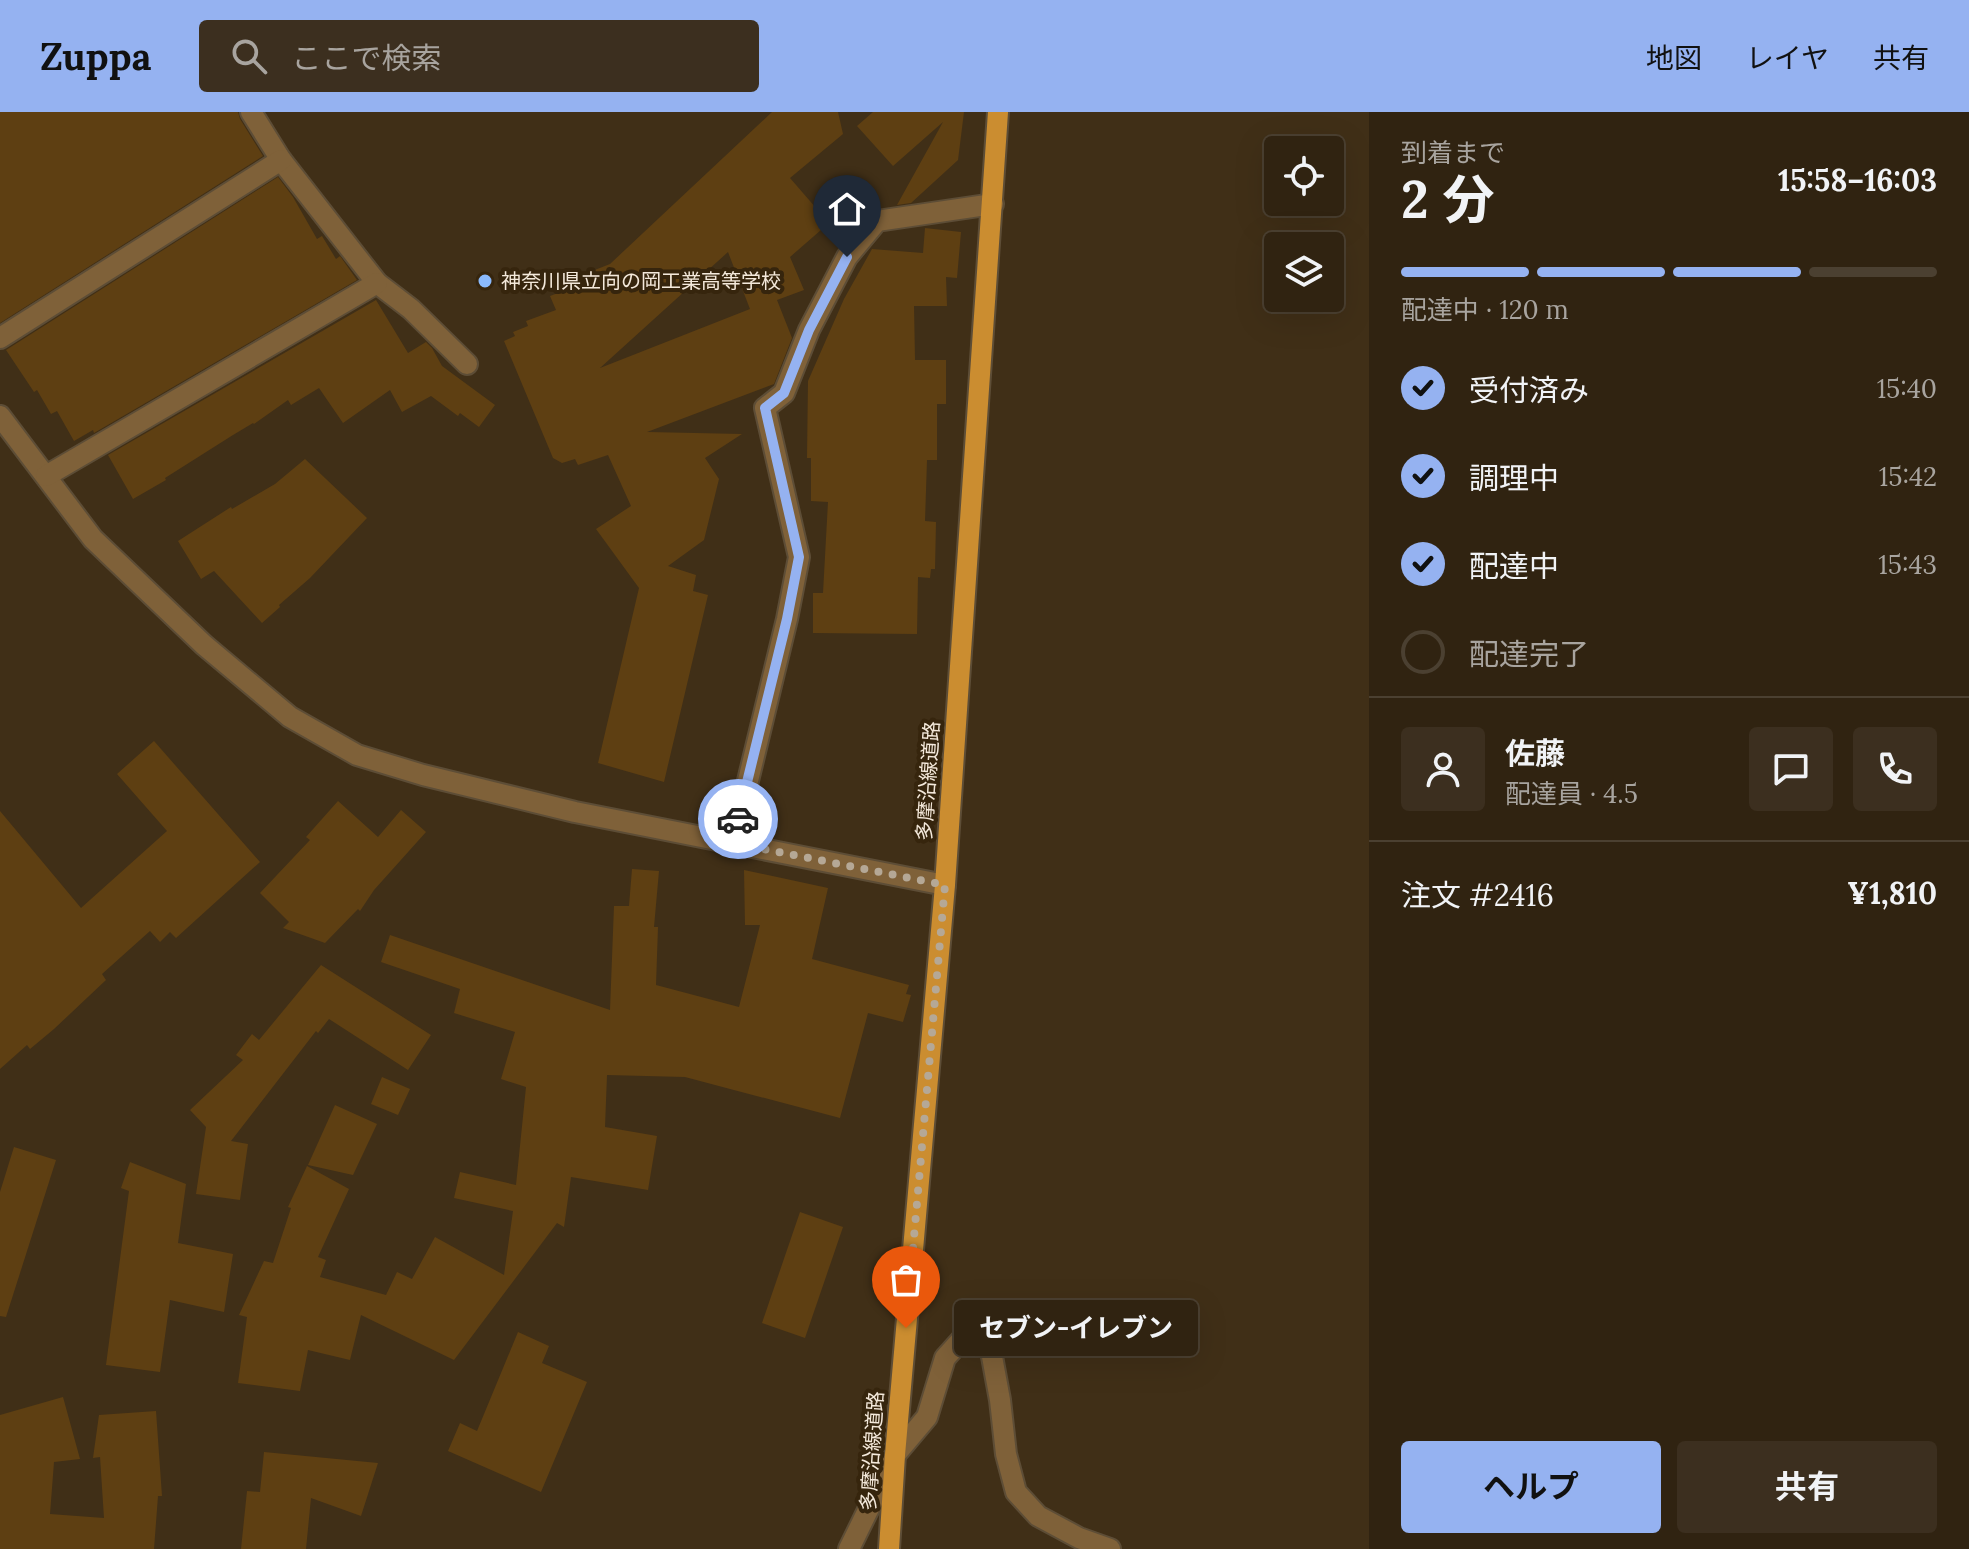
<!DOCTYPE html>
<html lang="ja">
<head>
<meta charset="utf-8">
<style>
	body { margin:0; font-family:Lora,"Noto Sans JP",serif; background:#3c2f1f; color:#f1f3f6; height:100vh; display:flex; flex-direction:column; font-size:30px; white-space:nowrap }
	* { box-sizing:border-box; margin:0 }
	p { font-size:26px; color:#a8a49f }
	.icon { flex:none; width:44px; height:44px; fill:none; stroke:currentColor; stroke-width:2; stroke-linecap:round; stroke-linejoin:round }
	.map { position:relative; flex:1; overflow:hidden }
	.sheet { display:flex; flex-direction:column; background:#302311; width:600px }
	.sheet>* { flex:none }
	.fabs { position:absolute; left:1264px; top:24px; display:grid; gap:16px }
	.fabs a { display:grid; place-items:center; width:80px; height:80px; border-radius:8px; background:#302311; box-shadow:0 8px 32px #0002,0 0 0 2px #4b4031; font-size:40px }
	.pin { position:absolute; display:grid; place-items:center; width:68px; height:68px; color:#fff; margin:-82px -34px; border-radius:50% 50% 50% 0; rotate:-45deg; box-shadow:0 0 8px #0007 }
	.pin .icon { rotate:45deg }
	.courier { position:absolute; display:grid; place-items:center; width:80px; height:80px; margin:-40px; border:6px solid #95b2f1; border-radius:50%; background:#fff; color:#222; box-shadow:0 2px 10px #0007 }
	.bubble { position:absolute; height:56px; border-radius:8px; background:#302311; box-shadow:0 8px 32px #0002,0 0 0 2px #4b4031; font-size:26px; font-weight:700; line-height:56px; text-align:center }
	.head em { font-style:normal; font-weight:700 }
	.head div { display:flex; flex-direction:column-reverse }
	.head { display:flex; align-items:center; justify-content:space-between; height:136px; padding:0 32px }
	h1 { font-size:52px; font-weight:700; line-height:60px }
	.bar { display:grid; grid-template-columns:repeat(4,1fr); gap:12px 8px; align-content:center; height:96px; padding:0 32px }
	.bar i { height:10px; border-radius:6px; background:#4b4031 }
	.bar .selected { background:#95b2f1 }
	.bar p { grid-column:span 4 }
	.line { display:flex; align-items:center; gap:20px; padding:0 32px; border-top:2px solid #4b4031 }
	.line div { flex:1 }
	.round { display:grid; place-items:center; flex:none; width:84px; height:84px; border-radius:8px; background:#3c2f1f }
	ol { padding:0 32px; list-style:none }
	li { display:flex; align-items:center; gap:24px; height:88px }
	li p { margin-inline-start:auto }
	li .icon { padding:8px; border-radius:50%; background:#95b2f1; color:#111; stroke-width:4 }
	li:last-child { color:#a8a49f }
	li i { width:44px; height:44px; border:4px solid #4b4031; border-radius:50% }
	.cta { display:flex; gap:16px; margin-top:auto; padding:16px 32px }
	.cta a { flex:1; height:92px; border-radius:8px; background:#95b2f1; color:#111; font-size:32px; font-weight:700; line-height:92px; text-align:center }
	.cta a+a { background:#3c2f1f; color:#f1f3f6 }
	header { display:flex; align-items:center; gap:48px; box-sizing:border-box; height:112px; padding:0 40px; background:#95b2f1; color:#111 }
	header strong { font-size:38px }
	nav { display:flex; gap:44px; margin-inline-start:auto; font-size:28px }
	.search { width:560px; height:72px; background:#3c2f1f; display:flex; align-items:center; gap:20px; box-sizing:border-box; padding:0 28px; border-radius:8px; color:#a8a49f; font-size:30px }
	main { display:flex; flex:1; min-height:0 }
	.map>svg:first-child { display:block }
</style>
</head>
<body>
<header>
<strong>Zuppa</strong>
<div class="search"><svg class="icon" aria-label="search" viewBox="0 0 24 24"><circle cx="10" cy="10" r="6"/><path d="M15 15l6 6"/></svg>ここで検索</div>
<nav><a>地図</a><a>レイヤ</a><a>共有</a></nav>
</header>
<main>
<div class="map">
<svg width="1369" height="1437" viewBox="0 0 1369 1437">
	<rect width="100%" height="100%" fill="#402f17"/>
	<g fill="#5e3f12" fill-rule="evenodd">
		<polygon points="0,0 238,0 240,7 263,44 0,211"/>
		<path d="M772,0H838L843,22L790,66L829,111L790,145L804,178L777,188L792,226L774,272L647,320L742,322L705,346L719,367L704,428L668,454L696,463L693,479L708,483L664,670L598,651L639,476L596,417L631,394L608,343L578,353L575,347L562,351L553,346L504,229L515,224L513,220L528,214L526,209L556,198L550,184L585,171L582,163L610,152ZM728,140L750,197L600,256Z"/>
		<polygon points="873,0 964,0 958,48 911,91 897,93 943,10 893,54 857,14"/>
		<polygon points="278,65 293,85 317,127 322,124 336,147 340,144 357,168 94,321 93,318 74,329 57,299 51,302 37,278 34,280 6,238"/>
		<polygon points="925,116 961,120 957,166 946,165 947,194 914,194 915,248 946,248 946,292 937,292 937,348 927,348 925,409 936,410 935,457 931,457 930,466 918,465 917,522 813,521 813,481 823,481 828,390 811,389 811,346 807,346 808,269 844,187 872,137 923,141"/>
		<polygon points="376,188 408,241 426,230 432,236 442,254 495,293 479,315 460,301 458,304 431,284 402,300 390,278 343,311 319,276 291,293 288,288 254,312 253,311 233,323 165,366 166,368 133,387 108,343"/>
		<polygon points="305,347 367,406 310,466 279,493 280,495 262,511 214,459 201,467 178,429 231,395 232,397 275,372"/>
		<polygon points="154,629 260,750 176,826 170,820 160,830 150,819 102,862 106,868 54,917 30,937 27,933 0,957 0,699 81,796 167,719 117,662"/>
		<polygon points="338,689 378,725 401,698 426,720 374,778 360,799 358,797 325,831 283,816 289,810 260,781 310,728 306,725"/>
		<polygon points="632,757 659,759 654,815 658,815 656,873 739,895 760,813 745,813 744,758 828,776 812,847 909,873 906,882 911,883 903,910 868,901 840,1006 685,965 607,963 605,1015 657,1024 648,1078 571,1065 564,1115 557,1111 454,1248 361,1203 350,1248 308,1238 300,1279 238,1271 247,1205 239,1203 264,1149 273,1151 291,1096 288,1095 307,1054 349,1077 318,1145 326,1148 320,1165 386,1183 397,1160 412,1167 435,1125 504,1163 513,1099 454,1086 460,1060 516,1073 526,975 501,967 515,920 454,901 460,877 381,850 390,823 610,898 614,794 629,794"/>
		<polygon points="321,853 431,923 408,958 329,907 318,921 316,919 231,1029 248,1032 240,1088 196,1082 206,1015 190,998 243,948 236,943 252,922 259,928"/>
		<polygon points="382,965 410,977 398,1003 371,992"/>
		<polygon points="335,993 377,1012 353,1063 308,1053"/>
		<polygon points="14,1035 56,1048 6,1205 0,1204 0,1080"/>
		<polygon points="130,1050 186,1072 178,1131 233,1142 224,1200 170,1188 160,1260 106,1253 129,1079 121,1076"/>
		<polygon points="800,1100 843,1115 805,1226 762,1211"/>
		<polygon points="518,1220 549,1234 542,1251 587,1270 541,1380 448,1339 460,1311 477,1319"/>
		<polygon points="63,1285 80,1347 54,1350 50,1402 104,1406 100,1345 93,1346 99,1303 156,1299 162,1384 158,1384 154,1437 0,1437 0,1303"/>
		<polygon points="264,1340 378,1351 361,1404 311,1386 306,1437 241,1437 247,1379 260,1380"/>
	</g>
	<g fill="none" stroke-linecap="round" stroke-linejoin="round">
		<g stroke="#5d4d36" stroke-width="24">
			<g id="street">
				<polyline points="251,0 281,48 377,171 411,197 467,252"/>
				<polyline points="0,226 281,48"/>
				<polyline points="0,304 93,427 204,533 290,605 357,643 423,663 575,700 945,773"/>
				<polyline points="46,364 377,171"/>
				<polyline points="733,731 787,507 799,445 765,296 784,281 809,218 847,145 877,109 993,92"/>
				<polyline points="849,1437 895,1343 927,1305 945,1246 963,1226 972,1224 991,1239 1000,1288 1006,1342 1016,1380 1038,1404 1079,1426 1110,1437"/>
			</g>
		</g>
		<g stroke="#5d4d36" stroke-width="24">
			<polyline id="primary" points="889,1437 895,1343 945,773 998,0"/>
		</g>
		<use href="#street" stroke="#7f6139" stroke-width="20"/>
		<use href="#primary" stroke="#cb8d30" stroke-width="20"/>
	</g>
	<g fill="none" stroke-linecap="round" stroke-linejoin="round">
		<polyline stroke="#b5a896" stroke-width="8" stroke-dasharray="0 14.4" points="738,707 733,731 945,773 906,1216"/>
		<polyline stroke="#95b2f1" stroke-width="10" points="738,707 787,507 799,445 765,296 784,281 809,218 847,145"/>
	</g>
	<circle fill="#8bbafc" stroke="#36250d" stroke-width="3" cx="485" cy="169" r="8"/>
	<g text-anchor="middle" stroke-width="8" stroke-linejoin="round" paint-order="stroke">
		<g font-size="20" fill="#f4e9db" stroke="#36250d" text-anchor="start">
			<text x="501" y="176">神奈川県立向の岡工業高等学校</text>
		</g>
		<g font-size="20" fill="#f4e9db" stroke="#36250d">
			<text transform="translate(928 669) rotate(-86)" y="7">多摩沿線道路</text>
			<text transform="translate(872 1339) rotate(-86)" y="7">多摩沿線道路</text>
		</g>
	</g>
</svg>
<div class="fabs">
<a><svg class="icon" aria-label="locate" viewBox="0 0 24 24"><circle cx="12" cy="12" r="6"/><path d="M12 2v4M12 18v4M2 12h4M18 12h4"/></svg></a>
<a><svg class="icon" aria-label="layers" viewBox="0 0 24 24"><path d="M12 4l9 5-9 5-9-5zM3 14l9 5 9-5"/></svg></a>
</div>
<div class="pin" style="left:906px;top:1216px;background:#ea580c"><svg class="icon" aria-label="bag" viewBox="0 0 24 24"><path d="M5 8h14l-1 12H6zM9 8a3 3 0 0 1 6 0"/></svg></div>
<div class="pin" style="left:847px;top:145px;background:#1f2937"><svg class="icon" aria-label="home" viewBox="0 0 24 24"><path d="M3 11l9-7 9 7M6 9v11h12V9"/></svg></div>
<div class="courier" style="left:738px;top:707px"><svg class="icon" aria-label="car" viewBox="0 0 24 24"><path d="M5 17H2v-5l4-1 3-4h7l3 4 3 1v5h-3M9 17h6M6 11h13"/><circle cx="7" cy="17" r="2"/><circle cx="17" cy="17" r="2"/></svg></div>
<div class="bubble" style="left:954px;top:1188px;width:244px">セブン-イレブン</div>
</div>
<section class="sheet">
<div class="head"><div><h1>2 分</h1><p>到着まで</p></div><em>15:58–16:03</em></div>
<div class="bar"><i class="selected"></i><i class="selected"></i><i class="selected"></i><i></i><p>配達中 · 120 m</p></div>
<ol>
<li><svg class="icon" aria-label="check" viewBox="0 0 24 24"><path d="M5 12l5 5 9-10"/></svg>受付済み<p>15:40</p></li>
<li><svg class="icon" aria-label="check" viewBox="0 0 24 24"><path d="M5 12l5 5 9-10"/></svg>調理中<p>15:42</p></li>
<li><svg class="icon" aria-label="check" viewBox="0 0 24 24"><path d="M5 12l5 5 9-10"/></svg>配達中<p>15:43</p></li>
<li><i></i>配達完了</li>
</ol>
<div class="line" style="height:144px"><a class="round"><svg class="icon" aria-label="person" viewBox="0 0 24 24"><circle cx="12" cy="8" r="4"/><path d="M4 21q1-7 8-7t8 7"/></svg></a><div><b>佐藤</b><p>配達員 · 4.5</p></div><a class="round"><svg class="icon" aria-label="chat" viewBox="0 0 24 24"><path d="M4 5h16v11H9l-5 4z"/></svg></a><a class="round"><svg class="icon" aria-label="phone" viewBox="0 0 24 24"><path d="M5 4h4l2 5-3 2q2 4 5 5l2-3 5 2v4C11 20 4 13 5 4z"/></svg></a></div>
<div class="line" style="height:104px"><div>注文 #2416</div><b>¥1,810</b></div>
<div class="cta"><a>ヘルプ</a><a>共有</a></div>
</section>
</main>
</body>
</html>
